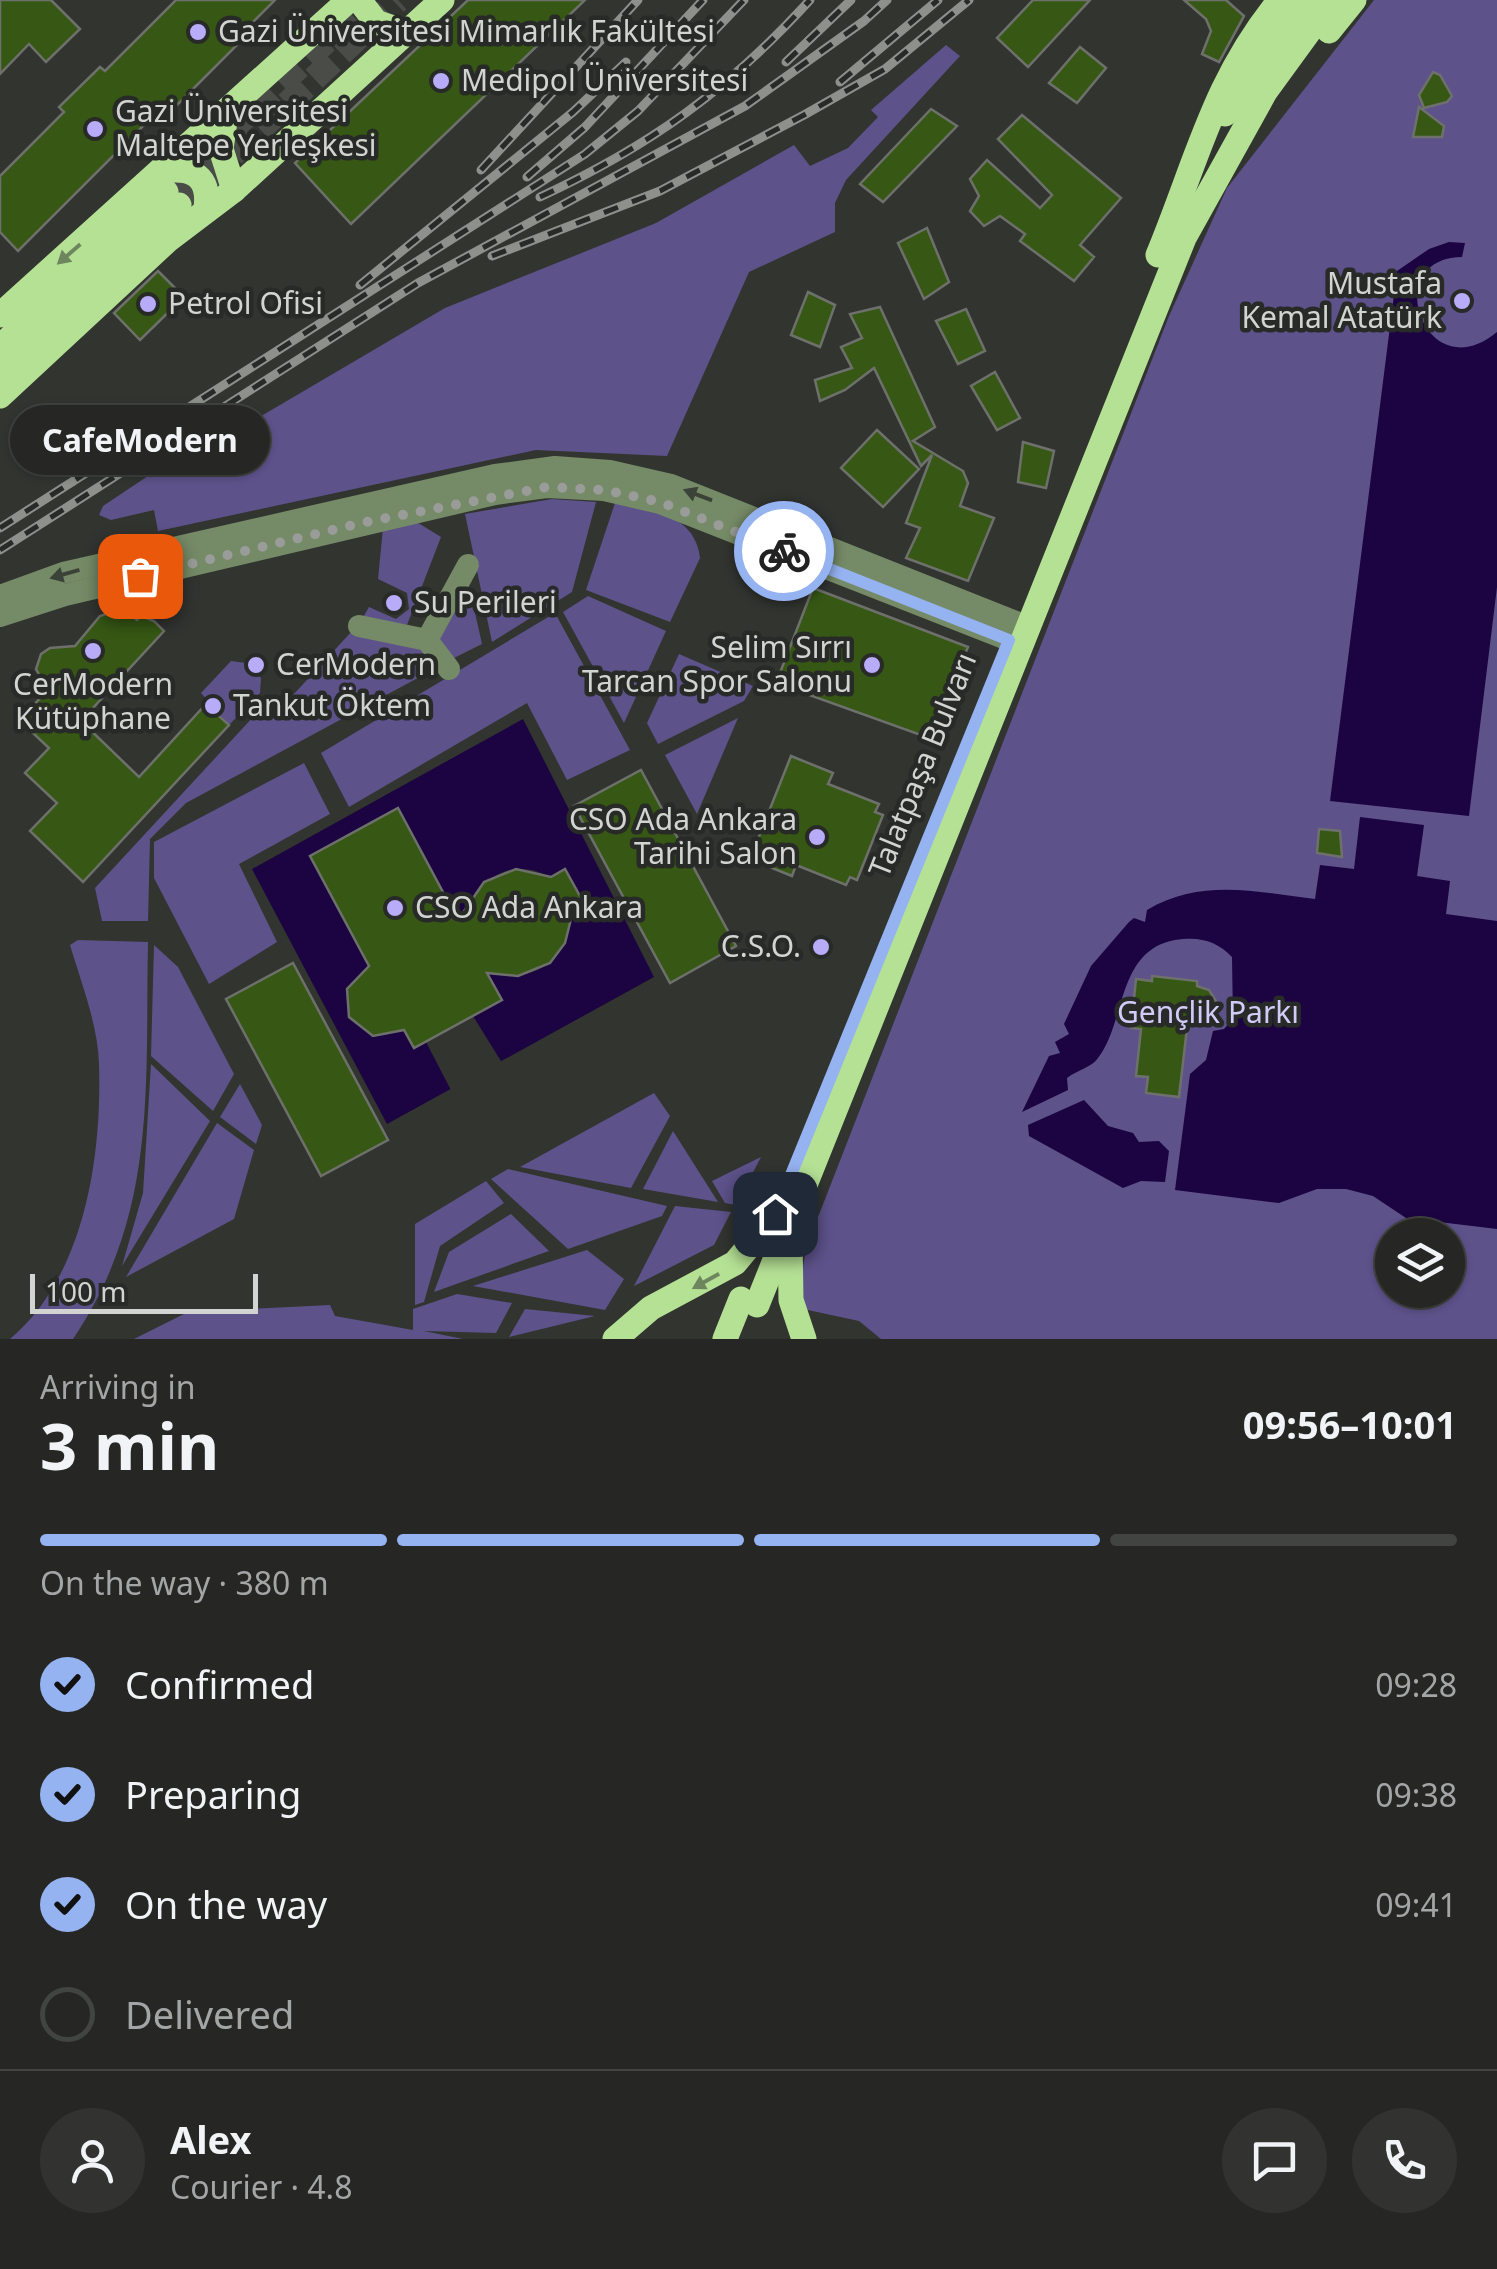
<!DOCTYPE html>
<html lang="en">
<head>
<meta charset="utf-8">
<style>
	body { margin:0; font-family:"Noto Sans",sans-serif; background:#323331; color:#f1f3f6; height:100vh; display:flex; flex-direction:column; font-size:38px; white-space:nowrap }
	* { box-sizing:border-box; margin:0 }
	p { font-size:32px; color:#a4a5a6 }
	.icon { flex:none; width:55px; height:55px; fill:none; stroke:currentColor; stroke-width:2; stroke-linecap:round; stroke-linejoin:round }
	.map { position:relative; height:1339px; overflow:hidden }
	.sheet { display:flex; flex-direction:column; background:#262724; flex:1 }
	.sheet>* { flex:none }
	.fabs { position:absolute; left:1375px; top:1218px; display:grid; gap:20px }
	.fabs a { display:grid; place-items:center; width:90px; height:90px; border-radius:50%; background:#262724; box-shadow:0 2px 8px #0004,0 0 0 2px #424441; font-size:50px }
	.scale { position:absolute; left:30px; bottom:25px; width:228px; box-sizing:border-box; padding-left:10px; border:5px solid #d2d4d1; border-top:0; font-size:28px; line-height:35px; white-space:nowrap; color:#d2d4d1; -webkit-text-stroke:8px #282a27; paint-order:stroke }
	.pin { position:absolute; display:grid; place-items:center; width:85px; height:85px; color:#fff; margin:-42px; border-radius:20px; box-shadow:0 5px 15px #0006 }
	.courier { position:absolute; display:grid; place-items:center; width:100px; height:100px; margin:-50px; border:8px solid #95b2f1; border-radius:50%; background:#fff; color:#222; box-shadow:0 2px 12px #0007 }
	.bubble { position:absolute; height:70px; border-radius:35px; background:#262724; box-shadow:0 2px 8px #0004,0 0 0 2px #424441; font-size:32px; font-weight:700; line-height:70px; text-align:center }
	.headline em { font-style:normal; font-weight:700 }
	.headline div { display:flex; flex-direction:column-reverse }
	.headline { display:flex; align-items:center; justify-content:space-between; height:170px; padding:0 40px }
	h1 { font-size:65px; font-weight:700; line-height:75px }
	.bar { display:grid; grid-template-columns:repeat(4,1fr); gap:15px 10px; align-content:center; height:120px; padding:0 40px }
	.bar i { height:12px; border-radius:8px; background:#424441 }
	.bar .active { background:#95b2f1 }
	.bar p { grid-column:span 4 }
	.line { display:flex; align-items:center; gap:25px; padding:0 40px; border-top:2px solid #424441 }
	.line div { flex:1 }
	.round { display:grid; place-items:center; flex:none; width:105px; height:105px; border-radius:52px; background:#323331 }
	ol { padding:0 40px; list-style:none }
	li { display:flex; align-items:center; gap:30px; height:110px }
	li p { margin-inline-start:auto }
	li .icon { padding:10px; border-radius:50%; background:#95b2f1; color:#111; stroke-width:4 }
	li:last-child { color:#a4a5a6 }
	li i { width:55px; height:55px; border:5px solid #424441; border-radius:50% }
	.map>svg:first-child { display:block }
</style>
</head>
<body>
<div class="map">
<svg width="1497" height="1339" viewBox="0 0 1497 1339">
	<rect width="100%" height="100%" fill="#323430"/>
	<g fill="#5d528a" fill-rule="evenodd">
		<path d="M1374,0H1497V1339H881L859,1321L803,1309L801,1280L806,1248L1169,316L1227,188ZM1392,1235H1448V1290H1392Z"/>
		<polygon points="946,45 960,56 846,180 835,203 835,232 749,272 667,456 536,450 158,531 154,510 111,520 99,515 103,506 172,460 176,466 445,308 656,223 794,145 810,166 848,148 878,117 871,110"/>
		<polygon points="552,499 596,502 572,592 492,642 465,514"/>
		<path d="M615,503C652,508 695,515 700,558L670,622L586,590Z"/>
		<polygon points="415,521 441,537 407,625 362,619 369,607 396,619 409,609 407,593 378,579 383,528"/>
		<polygon points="467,577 482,644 448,661 434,639"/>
		<polygon points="588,596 666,631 624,723 563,612"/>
		<polygon points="555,613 630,750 567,780 527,703 349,807 321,753"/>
		<polygon points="353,630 424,643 440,666 186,803 150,839 148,921 102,921 95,888 254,716 281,708"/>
		<polygon points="679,654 753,686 744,701 658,744 647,723"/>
		<polygon points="231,661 246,663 261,678 260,693 229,725 201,693"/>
		<polygon points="738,718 697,814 665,755"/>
		<polygon points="304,763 330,814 239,864 277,942 209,984 154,878 154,842"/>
		<path d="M78,940L148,942C145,1087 158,1213 73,1339H10C85,1276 102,1156 99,1064C98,1025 81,982 70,945Z"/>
		<polygon points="154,945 178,967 234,1074 213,1111 151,1056"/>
		<polygon points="151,1064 210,1121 122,1266 143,1193"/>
		<polygon points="240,1084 262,1125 256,1144 220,1117"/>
		<polygon points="654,1093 670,1116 631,1188 520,1167"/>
		<polygon points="217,1123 254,1150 234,1219 126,1277"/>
		<polygon points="673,1131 718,1202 643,1189"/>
		<polygon points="761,1157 736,1205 725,1203 712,1181"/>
		<polygon points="508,1169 667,1206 662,1216 568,1249 491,1179"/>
		<polygon points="486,1181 504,1203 440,1246 424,1302 415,1305 415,1224"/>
		<polygon points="675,1206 731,1212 714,1245 634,1286"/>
		<polygon points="511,1214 549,1251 434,1292 449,1252"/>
		<polygon points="587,1250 624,1279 605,1310 473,1286"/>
		<polygon points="457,1294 512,1303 496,1333 424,1331 463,1339 134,1339 188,1312 330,1305 335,1316 413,1330 413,1309"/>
		<polygon points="525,1309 595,1316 509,1337"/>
	</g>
	<g fill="#1b0441" fill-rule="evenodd">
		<path d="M1449,242L1465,243L1462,257C1378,258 1425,392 1497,332V587L1469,816L1330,801L1397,271L1429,249Z"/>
		<path d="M523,719L654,977L387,1124L252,869ZM398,809L463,929C468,883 512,850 556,881L565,869L586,906L571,910C573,959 528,990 484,968L501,1001L414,1048L403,1030L373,1036L349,1017L347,989L369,967L310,857Z"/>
		<path d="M1360,817L1424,825L1417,876L1450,881L1446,914L1497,921V1229L1406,1218L1373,1196L1346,1189H1317L1279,1203L1175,1190L1190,1074L1206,1060L1213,1031L1224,1029L1233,1019L1232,957C1219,943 1203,937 1183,939C1116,944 1127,1021 1098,1058C1091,1068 1077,1070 1067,1078L1068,1090L1022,1112L1049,1056L1060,1053L1055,1042L1069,1034L1064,1024L1091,966L1129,922L1134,918L1145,922L1147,910C1202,878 1255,892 1315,899L1320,865L1354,869Z"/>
		<polygon points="1084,1100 1108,1126 1133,1133 1139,1142 1159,1141 1169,1151 1165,1182 1141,1181 1123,1188 1029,1136 1028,1125"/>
	</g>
	<polygon fill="#323430" points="473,1016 504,1066 453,1094 426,1042"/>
	<g fill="#365814" stroke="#6e706c" stroke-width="2.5">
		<polygon points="0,0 51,0 80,29 46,62 29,44 0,74"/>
		<polygon points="176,0 275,0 252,23 255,27 171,111 164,105 18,251 0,232 0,176 64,112 59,107 100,67 105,71"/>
		<polygon points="468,0 585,0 351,224 295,163"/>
		<polygon points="1033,0 1090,0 1028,67 997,38"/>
		<polygon points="1184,0 1226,0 1244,16 1219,62 1202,54 1211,31 1206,19"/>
		<polygon points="1080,47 1106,68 1077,103 1049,83"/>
		<polygon points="1433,72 1440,75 1452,96 1447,102 1424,108 1419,95"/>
		<polygon points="1419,107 1444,126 1442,137 1413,137"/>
		<polygon points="931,109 957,126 883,202 860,184"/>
		<polygon points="1022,115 1121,198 1080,245 1094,257 1074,281 1020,241 1025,234 1000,216 984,226 970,211 979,196 970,179 987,160 1040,208 1052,195 998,139"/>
		<polygon points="927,228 949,282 924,299 898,243"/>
		<polygon points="158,271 184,297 140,340 114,313"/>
		<polygon points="808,292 835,305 820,347 791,335"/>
		<polygon points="880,307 935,427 913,441 963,471 968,483 960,506 994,518 968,581 906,558 920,528 906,523 932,455 921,466 874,368 845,390 820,401 815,380 852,368 841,347 862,338 850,314"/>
		<polygon points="966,309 985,351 958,364 936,321"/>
		<polygon points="995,372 1020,418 997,430 971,386"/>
		<polygon points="877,430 919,469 883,507 841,468"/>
		<polygon points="1023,442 1054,451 1046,488 1018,482"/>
		<polygon points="813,588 968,647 929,738 776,683"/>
		<polygon points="123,608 137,620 141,616 154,621 164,631 81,721 139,777 206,704 229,725 83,882 30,831 57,803 25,773 49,748 19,720 48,690 36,669 41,654 50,648 75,646 100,616"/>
		<polygon points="791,756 833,773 828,784 879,804 875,812 883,815 857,880 850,877 846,885 796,865 792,876 750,859"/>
		<polygon points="641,770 736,946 670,983 574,806"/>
		<polygon points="398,808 458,920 484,882 516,869 551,877 565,869 586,907 572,915 565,943 550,963 518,976 487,973 502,1000 414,1048 404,1030 373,1036 349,1017 347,989 369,966 310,856"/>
		<polygon points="1319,829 1340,831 1342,857 1317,853"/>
		<polygon points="293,963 388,1140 321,1176 226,999"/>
		<polygon points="1152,976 1197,981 1197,986 1209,990 1216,1001 1210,1018 1187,1028 1179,1097 1146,1093 1148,1077 1136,1076 1141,1029 1131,1028 1136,979 1152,981"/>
	</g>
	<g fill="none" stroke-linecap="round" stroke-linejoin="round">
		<g stroke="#4a4c48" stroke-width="25" stroke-dasharray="25 12" stroke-linecap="butt">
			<polyline points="173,185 370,0"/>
			<polyline points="179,205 398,0"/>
		</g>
		<g stroke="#758a66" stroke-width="22">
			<polyline points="0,596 63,573 495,475 555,467 610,471 671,485 1016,622"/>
			<polyline points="0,616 65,595 495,494 547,487 604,490 660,503 1009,640"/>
			<polyline points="359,626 427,640"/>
			<polyline points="449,669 427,640 468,565"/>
		</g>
		<g stroke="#b5e195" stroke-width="25">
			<polyline points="359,0 376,22 408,33"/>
			<polyline points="1329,31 1354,0"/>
			<polyline points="226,114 221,149 234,190"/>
			<polyline points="1225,114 1307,0"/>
			<path d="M163,171C193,167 210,176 206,209"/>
			<path d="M1158,255C1197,161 1214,80 1280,0"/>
			<polyline points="0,315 349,0"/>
			<polyline points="0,347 166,192"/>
			<polyline points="0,372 179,205"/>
			<polyline points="0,396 168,240 234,190 442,0"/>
			<polyline points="790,1237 791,1300 804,1339"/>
			<polyline points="757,1305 1184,238 1265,92 1332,0"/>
			<polyline points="615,1339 651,1308 735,1263 775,1215"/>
		</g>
		<g stroke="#8e908c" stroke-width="9">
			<g id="rail">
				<polyline points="786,62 851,0"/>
				<polyline points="840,82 938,0"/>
				<polyline points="481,170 638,0"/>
				<polyline points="527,177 585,127 703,0"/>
				<path d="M540,197C650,146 728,90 810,0"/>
				<polyline points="492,256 660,191 804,115 885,69 969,0"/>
				<polyline points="360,285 573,112 626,62"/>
				<polyline points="0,528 585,154 638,111 744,0"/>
				<polyline points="0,550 418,283 745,106 864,21 887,0"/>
			</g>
		</g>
		<use href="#rail" stroke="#282a27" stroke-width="5" stroke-dasharray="15" stroke-linecap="butt"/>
		<polyline stroke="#b5e195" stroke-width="25" points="725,1339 741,1299"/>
	</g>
	<defs><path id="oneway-solid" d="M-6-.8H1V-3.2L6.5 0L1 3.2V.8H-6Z" transform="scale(2.5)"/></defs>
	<g fill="#6e865e">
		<use href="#oneway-solid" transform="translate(69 254) rotate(139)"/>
		<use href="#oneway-solid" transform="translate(706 1281) rotate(151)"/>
	</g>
	<g fill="#3b4237">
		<use href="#oneway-solid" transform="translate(698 495) rotate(-159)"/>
		<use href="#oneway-solid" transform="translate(65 574) rotate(164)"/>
	</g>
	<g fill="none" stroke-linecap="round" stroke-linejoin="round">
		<polyline stroke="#9a9c99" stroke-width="10" stroke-dasharray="0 18" points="140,576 366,522 547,487 604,490 660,502 784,551"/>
		<polyline stroke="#95b2f1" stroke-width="12" points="775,1214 1009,640 784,551"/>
	</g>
	<g fill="#b8abf7" stroke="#282a27" stroke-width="4">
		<circle cx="198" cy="32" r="10"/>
		<circle cx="441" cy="81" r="10"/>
		<circle cx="95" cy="129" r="10"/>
		<circle cx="1462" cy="301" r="10"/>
		<circle cx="148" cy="304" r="10"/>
		<circle cx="394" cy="603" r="10"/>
		<circle cx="93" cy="651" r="10"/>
		<circle cx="256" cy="665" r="10"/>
		<circle cx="872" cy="665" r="10"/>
		<circle cx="213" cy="706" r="10"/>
		<circle cx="817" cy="837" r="10"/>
		<circle cx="395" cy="908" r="10"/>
		<circle cx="821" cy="947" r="10"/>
	</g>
	<g text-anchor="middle" stroke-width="9" stroke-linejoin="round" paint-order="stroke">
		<g font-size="30" fill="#d2d4d1" stroke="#282a27" text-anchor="start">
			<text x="218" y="42">Gazi Üniversitesi Mimarlık Fakültesi</text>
			<text x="461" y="91">Medipol Üniversitesi</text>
			<text x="115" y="122">Gazi Üniversitesi<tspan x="115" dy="34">Maltepe Yerleşkesi</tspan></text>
			<text x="1442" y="294" text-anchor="end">Mustafa<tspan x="1442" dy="34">Kemal Atatürk</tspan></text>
			<text x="168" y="314">Petrol Ofisi</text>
			<text x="414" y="613">Su Perileri</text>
			<text x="852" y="658" text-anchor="end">Selim Sırrı<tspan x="852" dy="34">Tarcan Spor Salonu</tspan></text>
			<text x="276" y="675">CerModern</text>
			<text x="93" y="695" text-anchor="middle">CerModern<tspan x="93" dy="34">Kütüphane</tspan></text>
			<text x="233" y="716">Tankut Öktem</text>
			<text x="797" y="830" text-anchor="end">CSO Ada Ankara<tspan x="797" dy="34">Tarihi Salon</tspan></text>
			<text x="415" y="918">CSO Ada Ankara</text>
			<text x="801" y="957" text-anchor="end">C.S.O.</text>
		</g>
		<g font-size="30" fill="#d2d4d1" stroke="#282a27">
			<text transform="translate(923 765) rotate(-68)" y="10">Talatpaşa Bulvarı</text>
		</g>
		<g font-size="30" fill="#d2cbfa" stroke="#282a27">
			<text x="1208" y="1023">Gençlik Parkı</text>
		</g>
	</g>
</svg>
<div class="fabs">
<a><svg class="icon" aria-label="layers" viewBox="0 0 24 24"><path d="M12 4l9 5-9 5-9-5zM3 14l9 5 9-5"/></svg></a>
</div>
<div class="scale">100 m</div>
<div class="pin" style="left:140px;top:576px;background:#ea580c"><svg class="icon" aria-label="bag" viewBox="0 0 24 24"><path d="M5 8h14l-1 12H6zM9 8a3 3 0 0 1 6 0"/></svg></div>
<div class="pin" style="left:775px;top:1214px;background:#1f2937"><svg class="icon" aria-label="home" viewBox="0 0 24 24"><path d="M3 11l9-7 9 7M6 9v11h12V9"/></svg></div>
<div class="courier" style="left:784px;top:551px"><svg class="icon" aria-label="bike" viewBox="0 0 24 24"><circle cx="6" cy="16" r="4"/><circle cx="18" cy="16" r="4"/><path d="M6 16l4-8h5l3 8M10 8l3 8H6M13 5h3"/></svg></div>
<div class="bubble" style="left:10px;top:405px;width:260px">CafeModern</div>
</div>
<section class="sheet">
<div class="headline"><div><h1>3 min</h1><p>Arriving in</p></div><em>09:56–10:01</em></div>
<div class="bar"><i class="active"></i><i class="active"></i><i class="active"></i><i></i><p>On the way · 380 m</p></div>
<ol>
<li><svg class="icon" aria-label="check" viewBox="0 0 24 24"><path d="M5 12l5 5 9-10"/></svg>Confirmed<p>09:28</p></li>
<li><svg class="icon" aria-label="check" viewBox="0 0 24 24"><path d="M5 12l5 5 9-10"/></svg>Preparing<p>09:38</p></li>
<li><svg class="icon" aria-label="check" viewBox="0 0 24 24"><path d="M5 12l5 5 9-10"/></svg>On the way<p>09:41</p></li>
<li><i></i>Delivered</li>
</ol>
<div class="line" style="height:180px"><a class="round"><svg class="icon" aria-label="person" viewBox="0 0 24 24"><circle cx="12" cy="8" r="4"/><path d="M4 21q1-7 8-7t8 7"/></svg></a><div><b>Alex</b><p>Courier · 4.8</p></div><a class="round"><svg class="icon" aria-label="chat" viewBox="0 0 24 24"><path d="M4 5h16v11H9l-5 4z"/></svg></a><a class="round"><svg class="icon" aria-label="phone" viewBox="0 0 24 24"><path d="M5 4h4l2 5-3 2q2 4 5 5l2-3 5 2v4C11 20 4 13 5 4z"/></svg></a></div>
</section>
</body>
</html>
